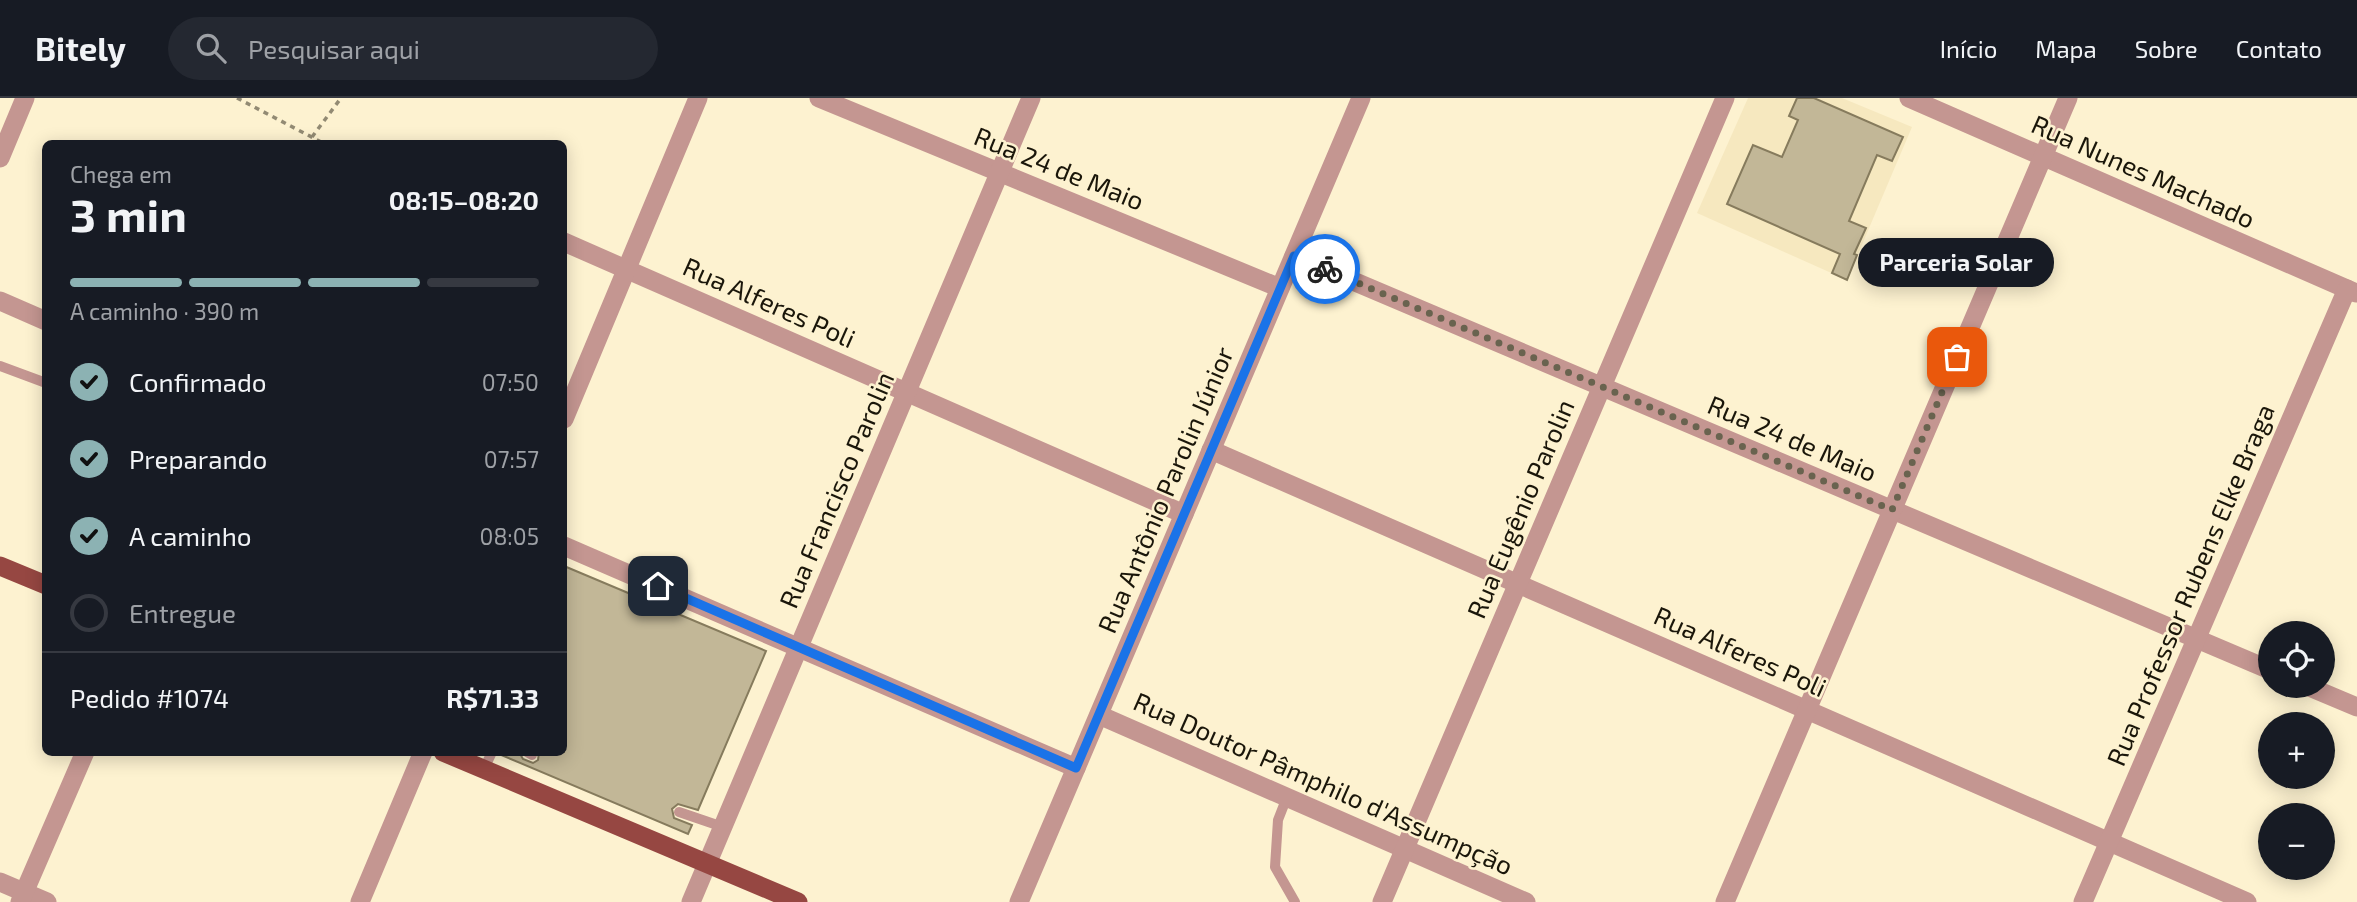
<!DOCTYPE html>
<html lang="pt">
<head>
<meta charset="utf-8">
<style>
	body { margin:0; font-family:"Exo 2",sans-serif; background:#242831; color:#f1f3f6; height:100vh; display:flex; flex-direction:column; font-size:26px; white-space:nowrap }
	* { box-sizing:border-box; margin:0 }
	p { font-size:23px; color:#9ea1a6 }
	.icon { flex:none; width:38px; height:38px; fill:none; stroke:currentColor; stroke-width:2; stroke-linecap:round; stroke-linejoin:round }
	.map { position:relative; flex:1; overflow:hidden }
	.details { position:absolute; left:42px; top:42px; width:525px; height:616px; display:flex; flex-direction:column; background:#171b24; border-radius:10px; box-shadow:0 4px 18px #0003 }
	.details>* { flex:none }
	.fabs { position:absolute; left:2258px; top:523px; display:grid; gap:14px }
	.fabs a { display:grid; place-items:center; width:77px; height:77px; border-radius:50%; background:#171b24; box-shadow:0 4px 18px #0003; font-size:35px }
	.pin { position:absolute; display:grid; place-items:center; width:60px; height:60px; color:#fff; margin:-30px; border-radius:14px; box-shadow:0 4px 10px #0006 }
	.courier { position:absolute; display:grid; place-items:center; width:70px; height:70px; margin:-35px; border:5px solid #1a73e8; border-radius:50%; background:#fff; color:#222; box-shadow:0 2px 9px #0007 }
	.bubble { position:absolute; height:49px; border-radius:24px; background:#171b24; box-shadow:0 4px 18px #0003; font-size:23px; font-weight:700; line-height:49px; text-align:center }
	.summary em { font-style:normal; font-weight:700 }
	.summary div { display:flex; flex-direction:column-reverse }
	.summary { display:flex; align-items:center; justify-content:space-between; height:119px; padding:0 28px }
	h1 { font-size:46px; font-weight:700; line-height:52px }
	.bar { display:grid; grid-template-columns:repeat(4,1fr); gap:10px 7px; align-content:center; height:84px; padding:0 28px }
	.bar i { height:9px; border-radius:5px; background:#363941 }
	.bar .current { background:#8cb2b3 }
	.bar p { grid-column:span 4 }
	.line { display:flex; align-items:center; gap:18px; padding:0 28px; border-top:2px solid #363941 }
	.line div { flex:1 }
	ol { padding:0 28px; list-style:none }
	li { display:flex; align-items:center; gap:21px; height:77px }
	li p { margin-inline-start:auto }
	li .icon { padding:7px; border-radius:50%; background:#8cb2b3; color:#111; stroke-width:4 }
	li:last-child { color:#9ea1a6 }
	li i { width:38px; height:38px; border:4px solid #363941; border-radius:50% }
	header { display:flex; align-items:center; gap:42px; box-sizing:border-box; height:98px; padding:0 35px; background:#171b24; border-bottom:2px solid #363941 }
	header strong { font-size:33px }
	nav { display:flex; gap:38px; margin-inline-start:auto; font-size:24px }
	.search { width:490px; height:63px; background:#242831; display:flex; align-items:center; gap:18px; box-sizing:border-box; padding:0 24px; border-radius:38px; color:#9ea1a6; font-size:26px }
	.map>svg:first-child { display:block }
</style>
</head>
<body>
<header>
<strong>Bitely</strong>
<div class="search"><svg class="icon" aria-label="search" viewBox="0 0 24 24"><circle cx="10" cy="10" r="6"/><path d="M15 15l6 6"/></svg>Pesquisar aqui</div>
<nav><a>Início</a><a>Mapa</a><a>Sobre</a><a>Contato</a></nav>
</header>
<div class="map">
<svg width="2357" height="804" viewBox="0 0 2357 804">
	<rect width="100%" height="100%" fill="#fdf2d0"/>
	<polygon fill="#f6e8bf" points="1748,0 1842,0 1912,29 1847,182 1697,115"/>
	<g fill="#c2b797" stroke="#867b5d" stroke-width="2">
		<polygon points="1797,0 1814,0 1903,39 1892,63 1877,57 1849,123 1866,130 1854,156 1857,157 1847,182 1832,175 1840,156 1727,106 1753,47 1782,59 1798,22 1789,18"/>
		<polygon points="564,468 766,553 698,712 678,706 672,711 674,720 692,727 688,736 499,656 519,654 523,661 533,665 538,662 539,654 564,654"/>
	</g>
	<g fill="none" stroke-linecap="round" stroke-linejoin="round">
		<g stroke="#928a73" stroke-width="3.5" stroke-dasharray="5 5" stroke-linecap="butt">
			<polyline points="237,0 325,46"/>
			<polyline points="312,39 341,0"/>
		</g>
		<g stroke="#c49691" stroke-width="10">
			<polyline points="0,268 46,285"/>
			<polyline points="527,654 532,657"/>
			<polyline points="484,671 492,654"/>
			<polyline points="1287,699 1278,722 1275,769 1295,804"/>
			<polyline points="679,714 723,729"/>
		</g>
		<g stroke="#c49691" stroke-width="19">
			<polyline points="819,0 1280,190"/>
			<polyline points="1909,0 2356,195"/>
			<polyline points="0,60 25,0"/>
			<polyline points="564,144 1184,416"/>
			<polyline points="1294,158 2270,572"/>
			<polyline points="0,203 46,223"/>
			<polyline points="564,321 698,0"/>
			<polyline points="1211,352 2247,804"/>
			<polyline points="564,448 1076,670"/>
			<polyline points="2307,588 2357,609"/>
			<polyline points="1099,617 1526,804"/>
			<polyline points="0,784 47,804"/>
			<polyline points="360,804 423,654"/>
			<polyline points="691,804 1031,0"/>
			<polyline points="1019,804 1361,0"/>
			<polyline points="1382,804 1725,0"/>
			<polyline points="1725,804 2068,0"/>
			<polyline points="2083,804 2347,191"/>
		</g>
		<polyline stroke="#c49691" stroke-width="19" points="20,804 85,654"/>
		<g stroke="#964742" stroke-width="19">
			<polyline points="0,468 46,487"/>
			<polyline points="443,654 798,804"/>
		</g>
	</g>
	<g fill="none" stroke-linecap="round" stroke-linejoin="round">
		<polyline stroke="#69634f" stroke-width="7" stroke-dasharray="0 12.6" points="1325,171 1892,412 1957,259"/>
		<polyline stroke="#1a73e8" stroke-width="9" points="658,488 1076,670 1294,158 1325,171"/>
	</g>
	<g text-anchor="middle" stroke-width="5" stroke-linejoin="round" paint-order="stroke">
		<g font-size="26" fill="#1a160a" stroke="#fdf2d0">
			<text transform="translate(1059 71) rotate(22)" y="9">Rua 24 de Maio</text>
			<text transform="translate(2143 74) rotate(24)" y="9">Rua Nunes Machado</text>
			<text transform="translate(769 205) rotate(24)" y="9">Rua Alferes Poli</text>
			<text transform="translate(1792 341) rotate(23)" y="9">Rua 24 de Maio</text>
			<text transform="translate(837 392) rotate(-67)" y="9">Rua Francisco Parolin</text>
			<text transform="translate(1166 392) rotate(-67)" y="9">Rua Antônio Parolin Júnior</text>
			<text transform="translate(1521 411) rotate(-67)" y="9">Rua Eugênio Parolin</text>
			<text transform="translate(2191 487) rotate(-67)" y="9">Rua Professor Rubens Elke Braga</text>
			<text transform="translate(1740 554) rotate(24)" y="9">Rua Alferes Poli</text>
			<text transform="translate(1323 686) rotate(24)" y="9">Rua Doutor Pâmphilo d'Assumpção</text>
		</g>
	</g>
</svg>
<div class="fabs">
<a><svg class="icon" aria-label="locate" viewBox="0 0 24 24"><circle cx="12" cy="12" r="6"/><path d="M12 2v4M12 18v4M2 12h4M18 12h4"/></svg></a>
<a>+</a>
<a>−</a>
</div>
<div class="pin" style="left:1957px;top:259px;background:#ea580c"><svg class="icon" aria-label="bag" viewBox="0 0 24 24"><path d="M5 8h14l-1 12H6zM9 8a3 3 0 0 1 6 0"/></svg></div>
<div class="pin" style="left:658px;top:488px;background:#1f2937"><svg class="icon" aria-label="home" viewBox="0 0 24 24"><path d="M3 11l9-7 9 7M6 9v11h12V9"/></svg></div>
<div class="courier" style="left:1325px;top:171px"><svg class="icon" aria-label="bike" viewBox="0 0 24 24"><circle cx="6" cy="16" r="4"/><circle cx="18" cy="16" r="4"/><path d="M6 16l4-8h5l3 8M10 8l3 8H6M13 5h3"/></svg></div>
<div class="bubble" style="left:1858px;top:140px;width:196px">Parceria Solar</div>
<section class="details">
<div class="summary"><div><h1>3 min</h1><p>Chega em</p></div><em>08:15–08:20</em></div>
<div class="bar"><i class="current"></i><i class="current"></i><i class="current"></i><i></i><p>A caminho · 390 m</p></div>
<ol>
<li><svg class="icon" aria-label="check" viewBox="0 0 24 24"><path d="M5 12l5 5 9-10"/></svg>Confirmado<p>07:50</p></li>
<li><svg class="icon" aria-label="check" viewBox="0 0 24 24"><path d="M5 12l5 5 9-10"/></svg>Preparando<p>07:57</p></li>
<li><svg class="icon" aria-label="check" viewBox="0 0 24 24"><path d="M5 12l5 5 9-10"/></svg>A caminho<p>08:05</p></li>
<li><i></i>Entregue</li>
</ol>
<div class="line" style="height:91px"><div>Pedido #1074</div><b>R$71.33</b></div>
</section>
</div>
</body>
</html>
